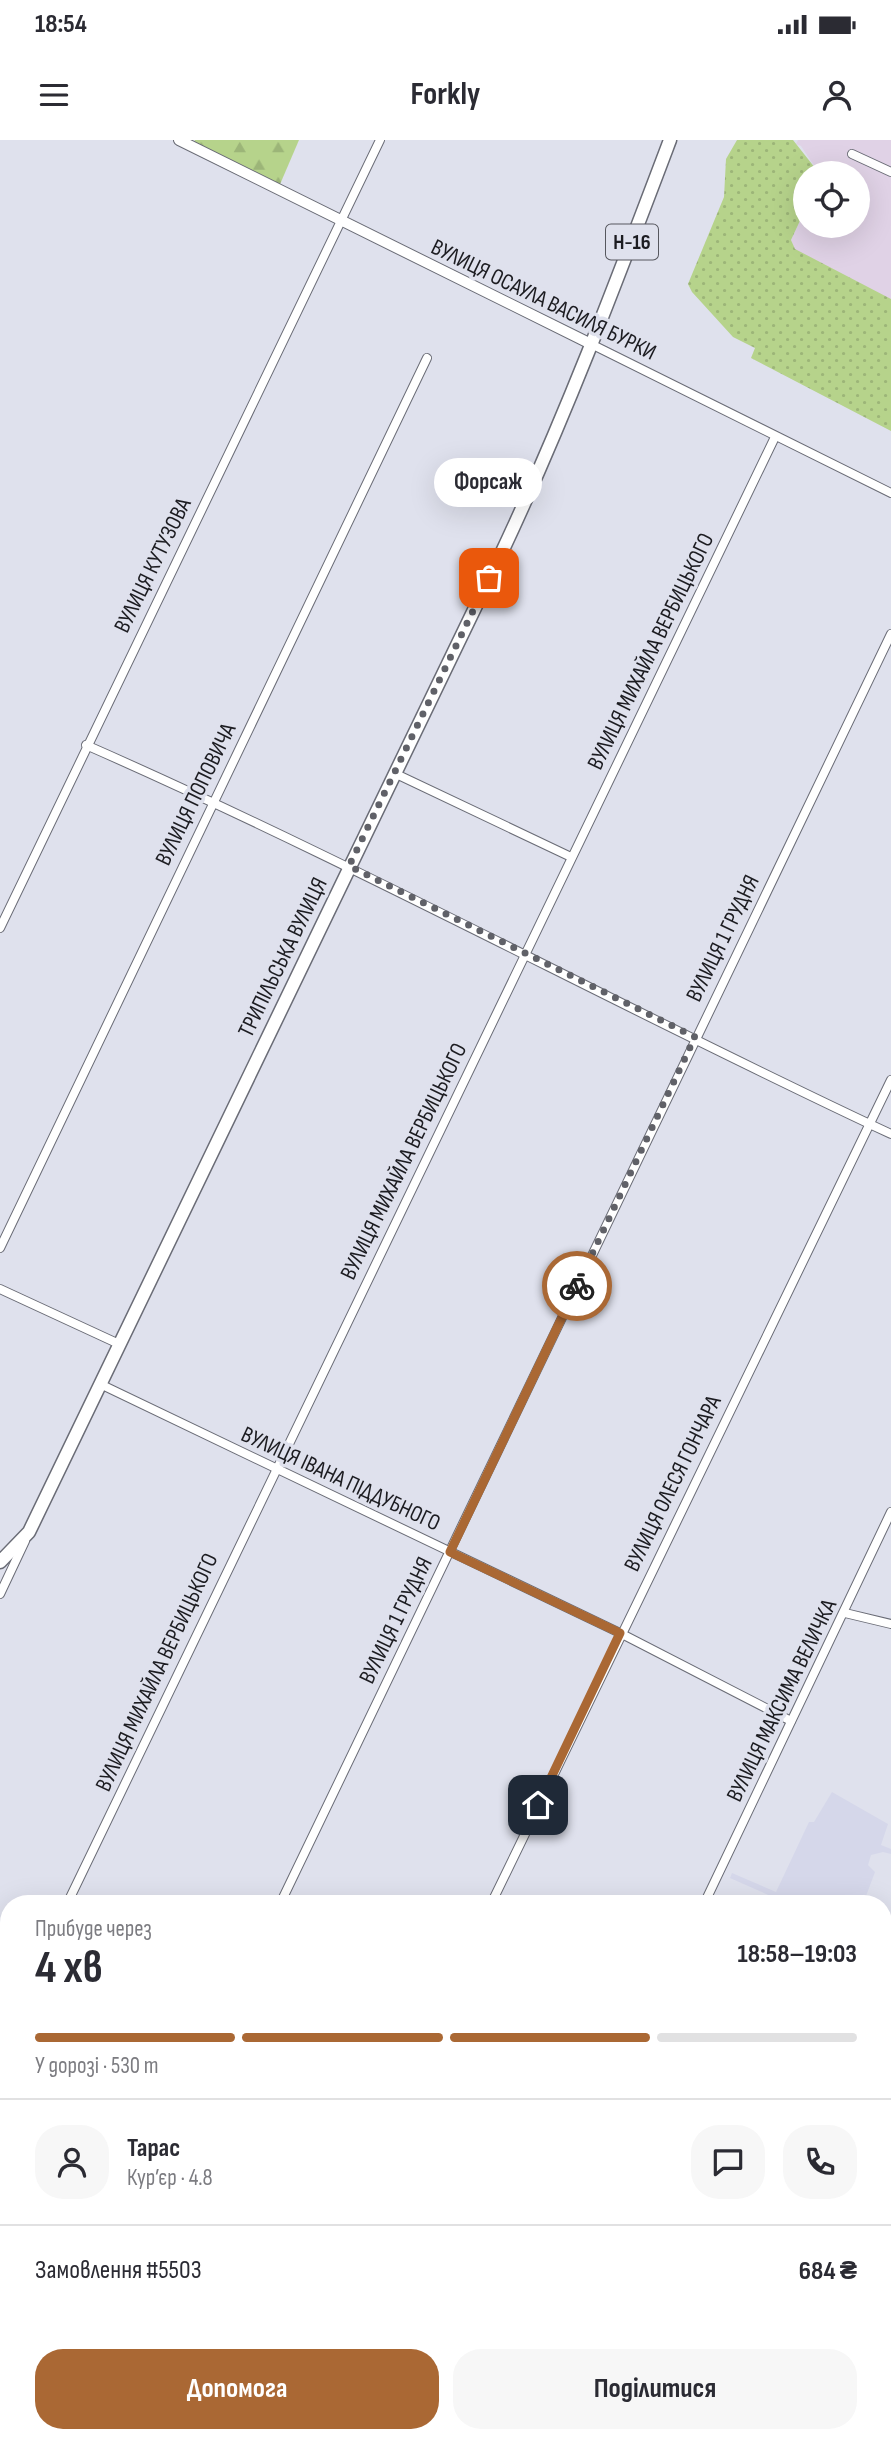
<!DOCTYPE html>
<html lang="uk">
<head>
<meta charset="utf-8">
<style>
	body { margin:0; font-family:"Sofia Sans Condensed",sans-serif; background:#f7f7f7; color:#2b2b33; height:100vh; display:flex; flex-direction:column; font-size:26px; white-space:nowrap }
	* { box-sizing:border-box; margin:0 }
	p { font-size:23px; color:#7c7c81 }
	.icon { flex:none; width:38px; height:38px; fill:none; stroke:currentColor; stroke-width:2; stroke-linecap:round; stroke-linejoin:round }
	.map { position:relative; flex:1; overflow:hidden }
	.panel { position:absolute; left:0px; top:1755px; width:892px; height:548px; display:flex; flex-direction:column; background:#fff; border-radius:28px 28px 0 0; box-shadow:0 7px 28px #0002 }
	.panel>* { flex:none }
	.fabs { position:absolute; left:793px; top:21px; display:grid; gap:14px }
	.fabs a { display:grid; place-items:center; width:77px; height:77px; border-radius:50%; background:#fff; box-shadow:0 7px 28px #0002; font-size:35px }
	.pin { position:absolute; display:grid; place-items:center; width:60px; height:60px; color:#fff; margin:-30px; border-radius:14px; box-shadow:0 4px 10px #0006 }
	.courier { position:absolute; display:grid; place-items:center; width:70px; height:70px; margin:-35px; border:5px solid #aa6834; border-radius:50%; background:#fff; color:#222; box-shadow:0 2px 9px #0007 }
	.bubble { position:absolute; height:49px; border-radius:24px; background:#fff; box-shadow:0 7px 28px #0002; font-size:23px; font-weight:700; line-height:49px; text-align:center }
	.head em { font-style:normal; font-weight:700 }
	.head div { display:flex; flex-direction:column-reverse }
	.head { display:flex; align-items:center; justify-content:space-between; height:119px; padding:0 35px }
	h1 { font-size:46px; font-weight:700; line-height:52px }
	.bar { display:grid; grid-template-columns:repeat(4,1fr); gap:10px 7px; align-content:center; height:84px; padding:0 35px }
	.bar i { height:9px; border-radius:5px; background:#e1e1e2 }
	.bar .selected { background:#aa6834 }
	.bar p { grid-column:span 4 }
	.line { display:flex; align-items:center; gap:18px; padding:0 35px; border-top:2px solid #e1e1e2 }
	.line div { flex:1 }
	.round { display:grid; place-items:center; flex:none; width:74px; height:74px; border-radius:28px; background:#f7f7f7 }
	.button { display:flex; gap:14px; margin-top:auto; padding:14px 35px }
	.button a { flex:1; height:80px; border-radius:28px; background:#aa6834; color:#fff; font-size:28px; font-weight:700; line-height:80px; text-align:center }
	.button a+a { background:#f7f7f7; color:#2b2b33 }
	.status { display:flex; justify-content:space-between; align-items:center; height:49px; padding:0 35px; background:#fff; direction:ltr }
	.status svg { height:19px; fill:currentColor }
	header { display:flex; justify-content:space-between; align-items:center; height:91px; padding:0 35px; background:#fff; font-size:32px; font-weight:700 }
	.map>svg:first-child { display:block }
</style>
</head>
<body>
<div class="status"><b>18:54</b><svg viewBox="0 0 49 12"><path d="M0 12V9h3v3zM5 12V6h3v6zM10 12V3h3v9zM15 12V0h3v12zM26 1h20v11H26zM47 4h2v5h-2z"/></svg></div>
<header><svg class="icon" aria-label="menu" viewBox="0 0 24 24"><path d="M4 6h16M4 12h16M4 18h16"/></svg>Forkly<svg class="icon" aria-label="person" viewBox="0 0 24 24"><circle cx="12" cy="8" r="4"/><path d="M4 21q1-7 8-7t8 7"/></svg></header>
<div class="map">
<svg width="891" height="2302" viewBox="0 0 891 2302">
	<defs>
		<pattern id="forest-firs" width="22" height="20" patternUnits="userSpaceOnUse" patternTransform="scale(1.75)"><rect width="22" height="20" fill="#b6d38b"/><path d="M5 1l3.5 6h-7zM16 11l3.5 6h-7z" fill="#9cb578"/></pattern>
		<pattern id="garden-dots" width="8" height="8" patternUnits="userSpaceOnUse" patternTransform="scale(1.75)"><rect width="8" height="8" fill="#b6d38b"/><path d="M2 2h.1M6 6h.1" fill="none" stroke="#9cb578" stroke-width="1.8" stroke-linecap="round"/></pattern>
	</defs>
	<rect width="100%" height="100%" fill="#dfe1ed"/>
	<polygon fill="#d5d7ea" points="832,1652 888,1684 881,1705 891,1709 891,1714 883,1712 871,1715 868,1725 875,1732 863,1764 771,1764 773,1757 730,1738 732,1733 776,1752 809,1682 814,1682"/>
	<g fill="#e0d2e6">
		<polygon points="798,0 891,0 891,160 795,110 791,100 805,70 805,86 858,86 858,33 819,33 801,6 796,4"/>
		<polygon points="0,2238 9,2238 9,2294 783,2294 779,2302 0,2302"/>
	</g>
	<polygon fill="url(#forest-firs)" points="195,0 299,0 278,49 192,7"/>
	<polygon fill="url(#garden-dots)" points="737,0 793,0 819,33 805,33 805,70 791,100 795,109 891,159 891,291 751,218 755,208 733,197 692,152 688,144 724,57 726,19"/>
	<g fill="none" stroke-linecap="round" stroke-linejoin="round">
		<g stroke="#6a6c76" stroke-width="10">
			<g id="minor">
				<polyline points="852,14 891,32"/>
				<polyline points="593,205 891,353"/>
				<path d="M86,605C359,725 621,868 891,994"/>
				<polyline points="394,633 571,717"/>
				<polyline points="0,788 380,0"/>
				<polyline points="0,1108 427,218"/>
				<polyline points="0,1149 119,1204"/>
				<polyline points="100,1244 620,1493 791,1581"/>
				<polyline points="0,1454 25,1401"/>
				<polyline points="845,1473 891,1484"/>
				<polyline points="67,1764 775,297"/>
				<polyline points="280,1764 891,494"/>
				<polyline points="491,1764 891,940"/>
				<polyline points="704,1764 891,1372"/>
				<polyline points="0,1831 9,1835"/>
				<polyline points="884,1860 891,1839"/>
				<polyline points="0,1900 9,1883"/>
				<polyline points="884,2198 891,2202"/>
				<polyline points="844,2294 856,2302"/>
			</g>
		</g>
		<g stroke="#6a6c76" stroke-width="12">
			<polyline id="tertiary" points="179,0 593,205"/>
		</g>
		<g stroke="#6a6c76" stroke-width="15">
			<g id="primary">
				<path d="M0,1422L29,1392L501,414C565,278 617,140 670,0"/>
				<polyline points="884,2039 891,2038"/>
				<polyline points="0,2140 9,2139"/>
			</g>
		</g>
		<use href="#minor" stroke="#fff" stroke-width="8"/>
		<use href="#tertiary" stroke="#fff" stroke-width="10"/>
		<use href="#primary" stroke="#fff" stroke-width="12"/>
		<g stroke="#525259" stroke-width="5">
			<g id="rail">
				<polyline points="884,2077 891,2072"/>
				<polyline points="704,2302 714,2294"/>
			</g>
		</g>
		<use href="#rail" stroke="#dfe1ed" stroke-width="2.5" stroke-dasharray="8" stroke-linecap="butt"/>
	</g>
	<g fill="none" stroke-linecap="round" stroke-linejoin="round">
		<polyline stroke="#606168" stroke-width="7" stroke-dasharray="0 12.6" points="489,438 349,726 695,897 577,1146"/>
		<polyline stroke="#aa6834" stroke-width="9" points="538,1665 620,1493 450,1412 577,1146"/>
	</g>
	<g text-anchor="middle" stroke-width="7" stroke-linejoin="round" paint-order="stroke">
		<rect fill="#dfe1ed" stroke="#56575e" stroke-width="2" x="606" y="84.5" width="52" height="35" rx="5"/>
		<g font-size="21" font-weight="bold" fill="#1c1c21">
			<text x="632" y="109">Н-16</text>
		</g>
		<g font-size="23" fill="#1c1c21" stroke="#dfe1ed">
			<text transform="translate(544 159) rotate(26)" y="8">ВУЛИЦЯ ОСАУЛА ВАСИЛЯ БУРКИ</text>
			<text transform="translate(152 425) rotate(-64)" y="8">ВУЛИЦЯ КУТУЗОВА</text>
			<text transform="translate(650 511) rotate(-64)" y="8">ВУЛИЦЯ МИХАЙЛА ВЕРБИЦЬКОГО</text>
			<text transform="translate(195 654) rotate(-64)" y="8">ВУЛИЦЯ ПОПОВИЧА</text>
			<text transform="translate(722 798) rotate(-64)" y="8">ВУЛИЦЯ 1 ГРУДНЯ</text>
			<text transform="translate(282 817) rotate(-64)" y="8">ТРИПІЛЬСЬКА ВУЛИЦЯ</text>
			<text transform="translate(403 1021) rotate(-64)" y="8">ВУЛИЦЯ МИХАЙЛА ВЕРБИЦЬКОГО</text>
			<text transform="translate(341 1338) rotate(25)" y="8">ВУЛИЦЯ ІВАНА ПІДДУБНОГО</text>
			<text transform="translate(672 1343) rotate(-64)" y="8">ВУЛИЦЯ ОЛЕСЯ ГОНЧАРА</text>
			<text transform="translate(395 1480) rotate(-64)" y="8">ВУЛИЦЯ 1 ГРУДНЯ</text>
			<text transform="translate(156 1532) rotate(-65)" y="8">ВУЛИЦЯ МИХАЙЛА ВЕРБИЦЬКОГО</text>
			<text transform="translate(781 1560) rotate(-64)" y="8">ВУЛИЦЯ МАКСИМА ВЕЛИЧКА</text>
		</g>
	</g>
</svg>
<div class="fabs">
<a><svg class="icon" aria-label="locate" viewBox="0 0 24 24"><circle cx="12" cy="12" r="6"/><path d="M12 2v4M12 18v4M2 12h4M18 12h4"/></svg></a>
</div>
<div class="pin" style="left:489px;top:438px;background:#ea580c"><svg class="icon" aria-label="bag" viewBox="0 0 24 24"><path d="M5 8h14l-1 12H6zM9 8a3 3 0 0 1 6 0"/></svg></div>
<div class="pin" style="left:538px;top:1665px;background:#1f2937"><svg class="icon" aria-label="home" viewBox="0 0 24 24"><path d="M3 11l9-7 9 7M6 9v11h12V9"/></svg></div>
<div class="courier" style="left:577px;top:1146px"><svg class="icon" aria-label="bike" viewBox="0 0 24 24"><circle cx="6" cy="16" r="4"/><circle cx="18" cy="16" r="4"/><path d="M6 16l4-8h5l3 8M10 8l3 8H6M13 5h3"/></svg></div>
<div class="bubble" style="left:434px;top:318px;width:108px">Форсаж</div>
<section class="panel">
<div class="head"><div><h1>4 хв</h1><p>Прибуде через</p></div><em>18:58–19:03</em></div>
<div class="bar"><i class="selected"></i><i class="selected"></i><i class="selected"></i><i></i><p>У дорозі · 530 m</p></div>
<div class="line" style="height:126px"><a class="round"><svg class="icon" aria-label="person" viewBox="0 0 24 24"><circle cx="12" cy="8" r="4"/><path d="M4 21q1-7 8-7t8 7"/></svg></a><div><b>Тарас</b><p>Кур’єр · 4.8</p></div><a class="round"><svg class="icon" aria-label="chat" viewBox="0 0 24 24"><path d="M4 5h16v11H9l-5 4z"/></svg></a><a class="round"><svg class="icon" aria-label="phone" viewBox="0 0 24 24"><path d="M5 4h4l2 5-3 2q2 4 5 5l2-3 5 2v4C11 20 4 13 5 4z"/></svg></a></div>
<div class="line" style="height:91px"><div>Замовлення #5503</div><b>684 ₴</b></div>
<div class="button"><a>Допомога</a><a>Поділитися</a></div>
</section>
</div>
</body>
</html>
